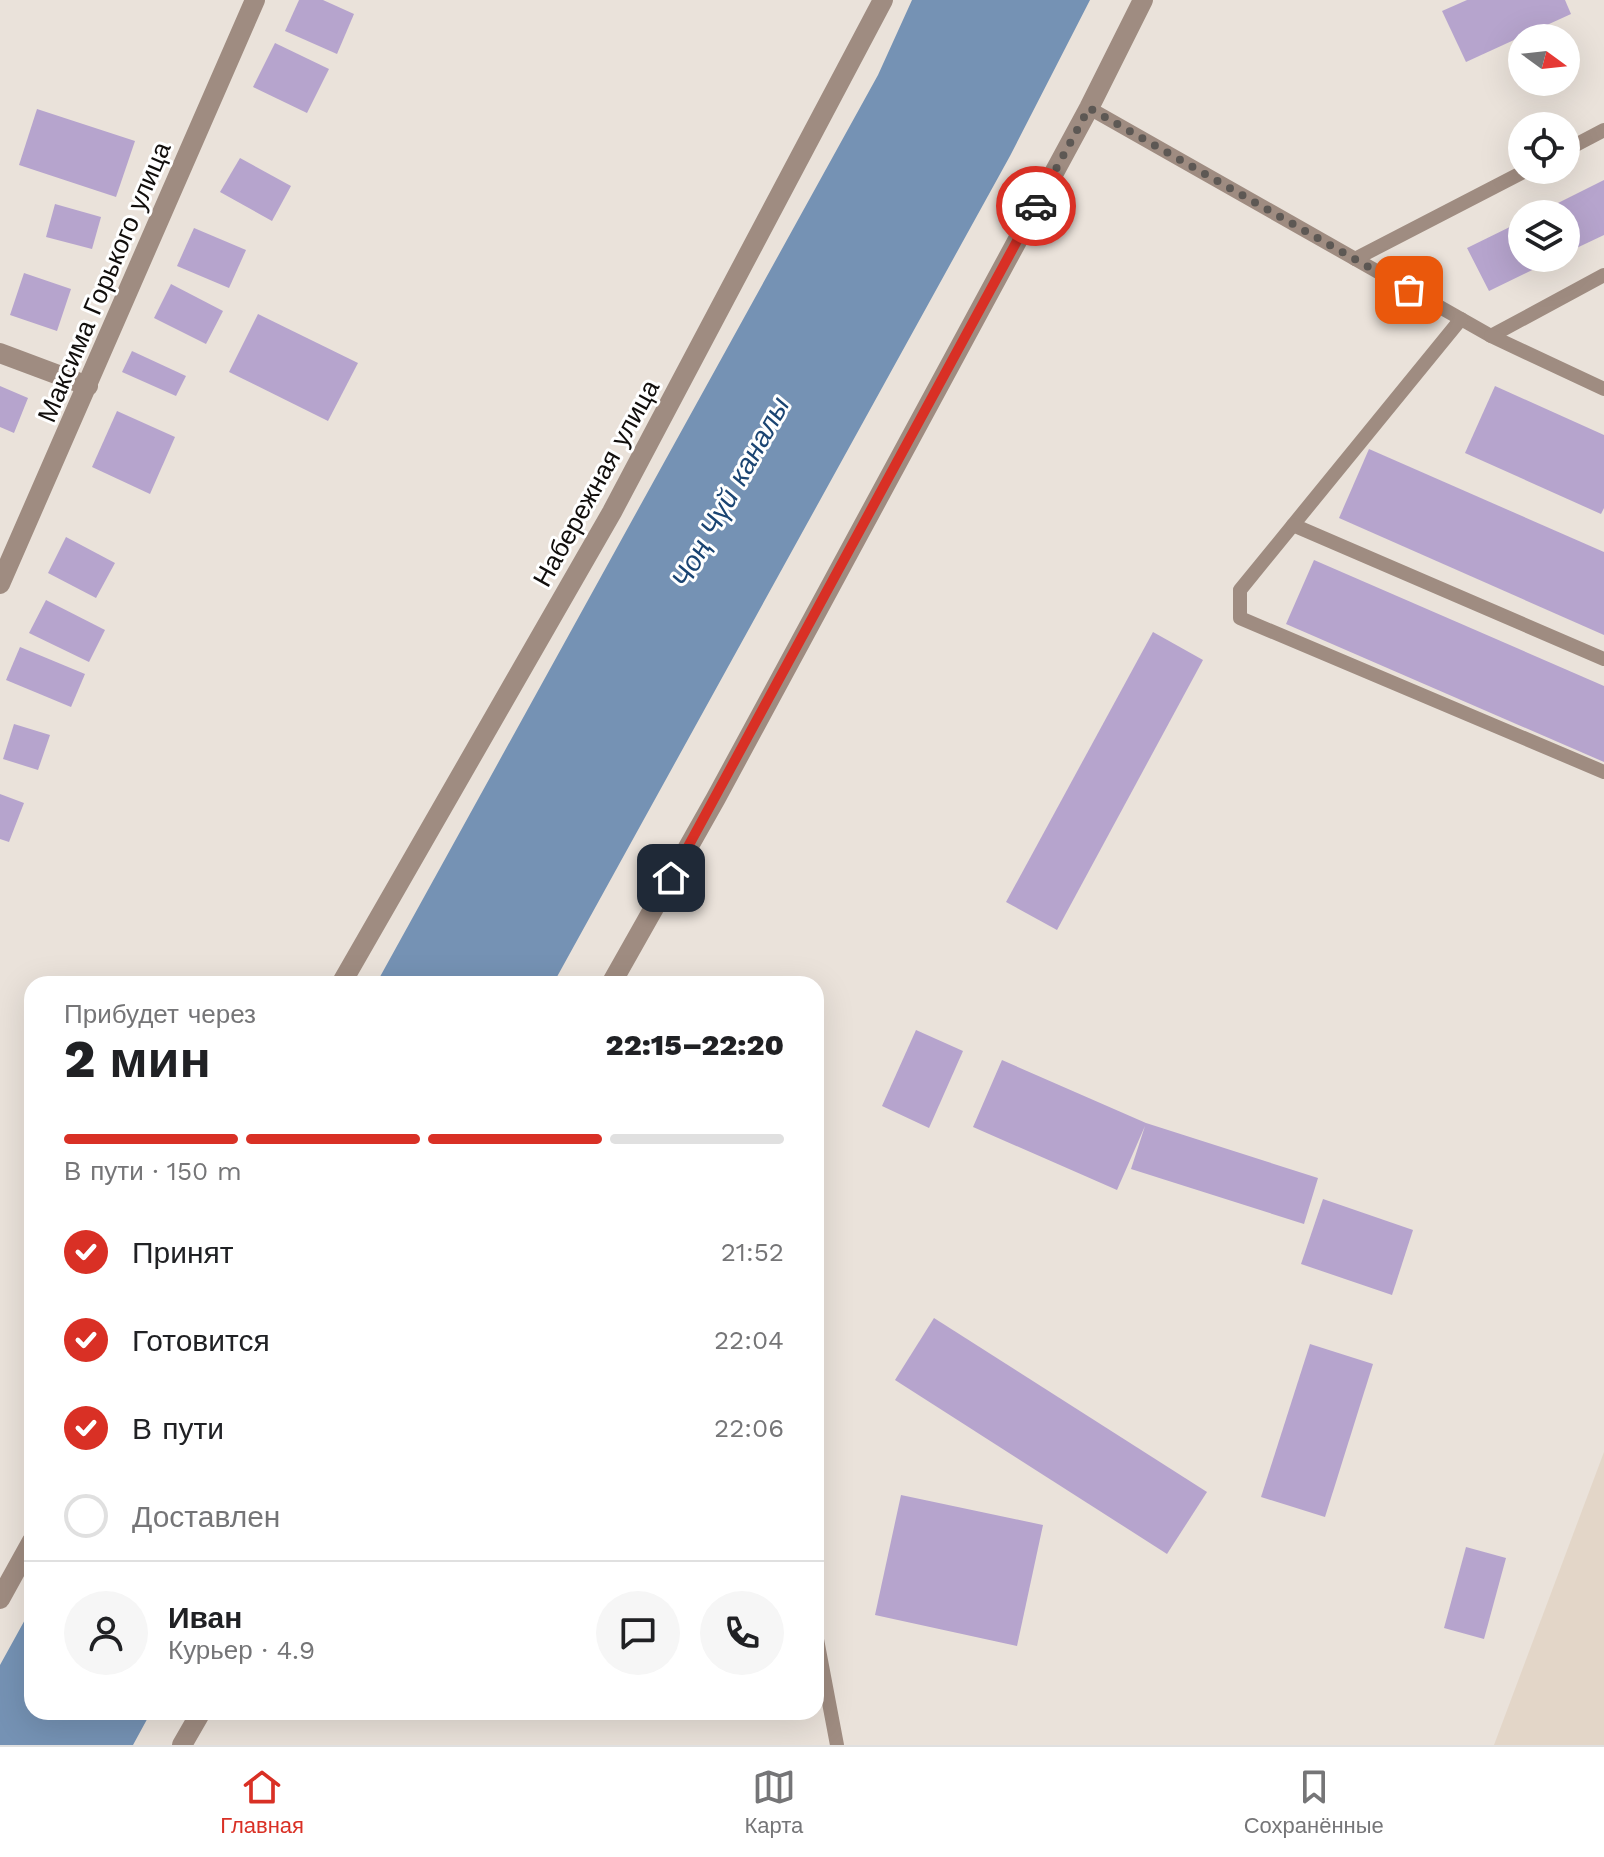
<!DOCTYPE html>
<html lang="ru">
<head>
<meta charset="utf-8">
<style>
	body { margin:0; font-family:"Work Sans",sans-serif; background:#f6f6f6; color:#202124; height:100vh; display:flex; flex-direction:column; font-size:30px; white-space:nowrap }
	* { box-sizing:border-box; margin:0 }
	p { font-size:26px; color:#757577 }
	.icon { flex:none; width:44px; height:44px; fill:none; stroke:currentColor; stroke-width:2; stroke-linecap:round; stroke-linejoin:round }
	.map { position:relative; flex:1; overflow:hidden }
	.details { position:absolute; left:24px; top:976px; width:800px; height:744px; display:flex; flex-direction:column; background:#fff; border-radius:24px; box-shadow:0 8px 32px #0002 }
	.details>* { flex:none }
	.needle { width:52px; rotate:105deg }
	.controls { position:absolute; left:1508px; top:24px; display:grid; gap:16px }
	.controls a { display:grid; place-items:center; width:72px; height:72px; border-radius:50%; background:#fff; box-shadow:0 8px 32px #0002; font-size:40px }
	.pin { position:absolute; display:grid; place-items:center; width:68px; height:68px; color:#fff; margin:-34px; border-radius:16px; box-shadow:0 4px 12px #0006 }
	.courier { position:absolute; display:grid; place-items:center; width:80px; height:80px; margin:-40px; border:6px solid #d93025; border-radius:50%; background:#fff; color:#222; box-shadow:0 2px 10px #0007 }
	.overview em { font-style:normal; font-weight:800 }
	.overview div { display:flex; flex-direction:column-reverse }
	.overview { display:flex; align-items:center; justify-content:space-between; height:136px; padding:0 40px }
	h1 { font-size:52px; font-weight:800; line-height:60px }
	.bar { display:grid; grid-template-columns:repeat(4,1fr); gap:12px 8px; align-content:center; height:96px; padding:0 40px }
	.bar i { height:10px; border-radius:6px; background:#e0e0e0 }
	.bar .active { background:#d93025 }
	.bar p { grid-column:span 4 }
	.line { display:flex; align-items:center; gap:20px; padding:0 40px; border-top:2px solid #e0e0e0 }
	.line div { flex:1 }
	.round { display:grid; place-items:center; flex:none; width:84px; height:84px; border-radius:42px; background:#f6f6f6 }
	ol { padding:0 40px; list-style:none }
	li { display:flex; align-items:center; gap:24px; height:88px }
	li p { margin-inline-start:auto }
	li .icon { padding:8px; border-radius:50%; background:#d93025; color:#fff; stroke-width:4 }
	li:last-child { color:#757577 }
	li i { width:44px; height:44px; border:4px solid #e0e0e0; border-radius:50% }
	.menu { display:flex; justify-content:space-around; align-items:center; height:112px; border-top:2px solid #e0e0e0; background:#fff; font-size:22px; color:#757577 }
	.menu a { display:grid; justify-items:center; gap:4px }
	.menu .active { color:#d93025 }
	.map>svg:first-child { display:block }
</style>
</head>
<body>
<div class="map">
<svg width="1604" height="1745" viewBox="0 0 1604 1745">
	<rect width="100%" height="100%" fill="#eae2da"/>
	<polygon fill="#e3d6c8" points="1604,1452 1604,1745 1494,1745"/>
	<g fill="#7592b4">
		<polygon points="912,0 1090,0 1010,156 553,984 376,984 878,75"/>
		<polygon points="32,1607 32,1712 151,1712 133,1745 0,1745 0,1665"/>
	</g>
	<g fill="#b6a4cd">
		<polygon points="299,0 323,0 354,14 337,54 285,31"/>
		<polygon points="1467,0 1565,0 1571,14 1466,62 1442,11"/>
		<polygon points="275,43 329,69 307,113 253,87"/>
		<polygon points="37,109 135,141 116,197 19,165"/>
		<polygon points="240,158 291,186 272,221 220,192"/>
		<polygon points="1604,180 1604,235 1566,253 1566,214 1536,214"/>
		<polygon points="55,204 101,217 92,249 46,237"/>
		<polygon points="1522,221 1522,258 1557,258 1489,291 1467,248"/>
		<polygon points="194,228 246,250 229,288 177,266"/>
		<polygon points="24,273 71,289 57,331 10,315"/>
		<polygon points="171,284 223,311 206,344 154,318"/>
		<polygon points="258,314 358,363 328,421 229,372"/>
		<polygon points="132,351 186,376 176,396 122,372"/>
		<polygon points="0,386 28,398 14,433 0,427"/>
		<polygon points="1495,386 1604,435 1604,508 1601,514 1465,453"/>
		<polygon points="117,411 175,437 150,494 92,467"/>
		<polygon points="1369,449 1604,552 1604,635 1339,518"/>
		<polygon points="66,537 115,563 96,598 48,573"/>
		<polygon points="1314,560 1604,686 1604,762 1286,624"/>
		<polygon points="46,600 105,630 89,662 29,633"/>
		<polygon points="1153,632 1203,660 1057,930 1006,902"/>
		<polygon points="20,647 85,674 71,707 6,680"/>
		<polygon points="14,724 50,735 38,770 3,759"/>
		<polygon points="0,794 24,803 9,842 0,839"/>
		<polygon points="916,1030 963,1051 929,1128 882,1106"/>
		<polygon points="1002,1060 1146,1123 1318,1178 1304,1224 1131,1169 1145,1126 1117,1190 973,1127"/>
		<polygon points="1323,1199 1413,1230 1392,1295 1301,1264"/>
		<polygon points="934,1318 1207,1492 1167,1554 895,1380"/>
		<polygon points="1310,1344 1373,1364 1325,1517 1261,1497"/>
		<polygon points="901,1495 1043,1525 1017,1646 875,1615"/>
		<polygon points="1466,1547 1506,1558 1484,1639 1444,1628"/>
	</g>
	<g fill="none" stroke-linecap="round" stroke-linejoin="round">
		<g stroke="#9f8c81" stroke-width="14">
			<polyline points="1089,108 1491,336 1604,275"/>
			<polyline points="1566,150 1604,130"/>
			<polyline points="1355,259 1527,170"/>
			<polyline points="1461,319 1240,590 1240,618 1604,772"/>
			<polyline points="1491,336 1604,389"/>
			<polyline points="1293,525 1604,659"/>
			<polyline points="816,1634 837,1745"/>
		</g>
		<g stroke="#9f8c81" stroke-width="20">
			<polyline points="0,353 88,386"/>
			<polyline points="0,584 255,0"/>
			<polyline points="341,984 612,512 883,0"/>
			<polyline points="611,984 716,798 1089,108 1143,0"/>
			<polyline points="0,1599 32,1541"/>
			<polyline points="182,1745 201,1712"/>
		</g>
	</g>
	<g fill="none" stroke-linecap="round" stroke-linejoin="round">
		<polyline stroke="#5d5854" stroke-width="8" stroke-dasharray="0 14.4" points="1036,206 1089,108 1409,290"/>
		<polyline stroke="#d93025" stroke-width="10" points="671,878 1036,206"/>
	</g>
	<g text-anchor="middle" stroke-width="6" stroke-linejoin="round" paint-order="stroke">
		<g font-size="26" fill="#110e0c" stroke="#fff">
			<text transform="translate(104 282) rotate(-67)" y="9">Максима Горького улица</text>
			<text transform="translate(596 483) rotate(-61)" y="9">Набережная улица</text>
		</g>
		<g font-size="28" font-style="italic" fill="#1a4472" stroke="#fff">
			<text transform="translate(730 492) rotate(-61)" y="10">Чоң Чүй каналы</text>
		</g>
	</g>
</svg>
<div class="controls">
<a><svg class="needle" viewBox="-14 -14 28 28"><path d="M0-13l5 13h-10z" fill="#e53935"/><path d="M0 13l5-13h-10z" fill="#757577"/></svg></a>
<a><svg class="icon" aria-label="locate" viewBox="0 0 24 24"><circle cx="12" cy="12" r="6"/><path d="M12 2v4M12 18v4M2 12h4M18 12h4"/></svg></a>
<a><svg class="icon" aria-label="layers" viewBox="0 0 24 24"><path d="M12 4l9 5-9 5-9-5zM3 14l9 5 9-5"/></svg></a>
</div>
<div class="pin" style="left:1409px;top:290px;background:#ea580c"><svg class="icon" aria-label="bag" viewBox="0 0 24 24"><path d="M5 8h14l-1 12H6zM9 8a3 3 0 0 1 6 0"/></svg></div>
<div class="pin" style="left:671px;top:878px;background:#1f2937"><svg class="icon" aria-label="home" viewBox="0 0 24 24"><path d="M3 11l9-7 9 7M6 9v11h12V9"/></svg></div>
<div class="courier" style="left:1036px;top:206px"><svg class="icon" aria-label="car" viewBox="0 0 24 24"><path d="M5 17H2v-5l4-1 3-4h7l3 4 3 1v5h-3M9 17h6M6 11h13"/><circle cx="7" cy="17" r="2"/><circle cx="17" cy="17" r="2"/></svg></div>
<section class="details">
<div class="overview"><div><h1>2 мин</h1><p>Прибудет через</p></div><em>22:15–22:20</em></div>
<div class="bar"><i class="active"></i><i class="active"></i><i class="active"></i><i></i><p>В пути · 150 m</p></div>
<ol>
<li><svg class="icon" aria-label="check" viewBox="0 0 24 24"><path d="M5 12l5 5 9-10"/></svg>Принят<p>21:52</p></li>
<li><svg class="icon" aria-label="check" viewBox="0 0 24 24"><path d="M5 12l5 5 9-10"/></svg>Готовится<p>22:04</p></li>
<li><svg class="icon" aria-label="check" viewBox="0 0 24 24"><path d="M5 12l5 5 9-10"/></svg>В пути<p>22:06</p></li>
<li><i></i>Доставлен</li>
</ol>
<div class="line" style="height:144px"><a class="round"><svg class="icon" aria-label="person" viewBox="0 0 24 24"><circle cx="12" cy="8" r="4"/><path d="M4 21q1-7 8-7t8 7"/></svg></a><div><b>Иван</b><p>Курьер · 4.9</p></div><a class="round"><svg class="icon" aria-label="chat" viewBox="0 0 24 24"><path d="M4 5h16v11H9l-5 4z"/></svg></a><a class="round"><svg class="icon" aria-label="phone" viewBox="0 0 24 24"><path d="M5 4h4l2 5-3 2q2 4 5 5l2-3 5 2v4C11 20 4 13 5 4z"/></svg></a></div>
</section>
</div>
<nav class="menu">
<a class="active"><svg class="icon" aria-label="home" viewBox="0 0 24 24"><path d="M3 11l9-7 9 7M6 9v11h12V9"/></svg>Главная</a>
<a><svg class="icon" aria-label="map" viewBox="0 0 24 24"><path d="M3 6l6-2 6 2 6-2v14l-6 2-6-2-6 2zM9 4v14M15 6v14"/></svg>Карта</a>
<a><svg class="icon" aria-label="saved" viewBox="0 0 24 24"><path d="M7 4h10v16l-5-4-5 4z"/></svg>Сохранённые</a>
</nav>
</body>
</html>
